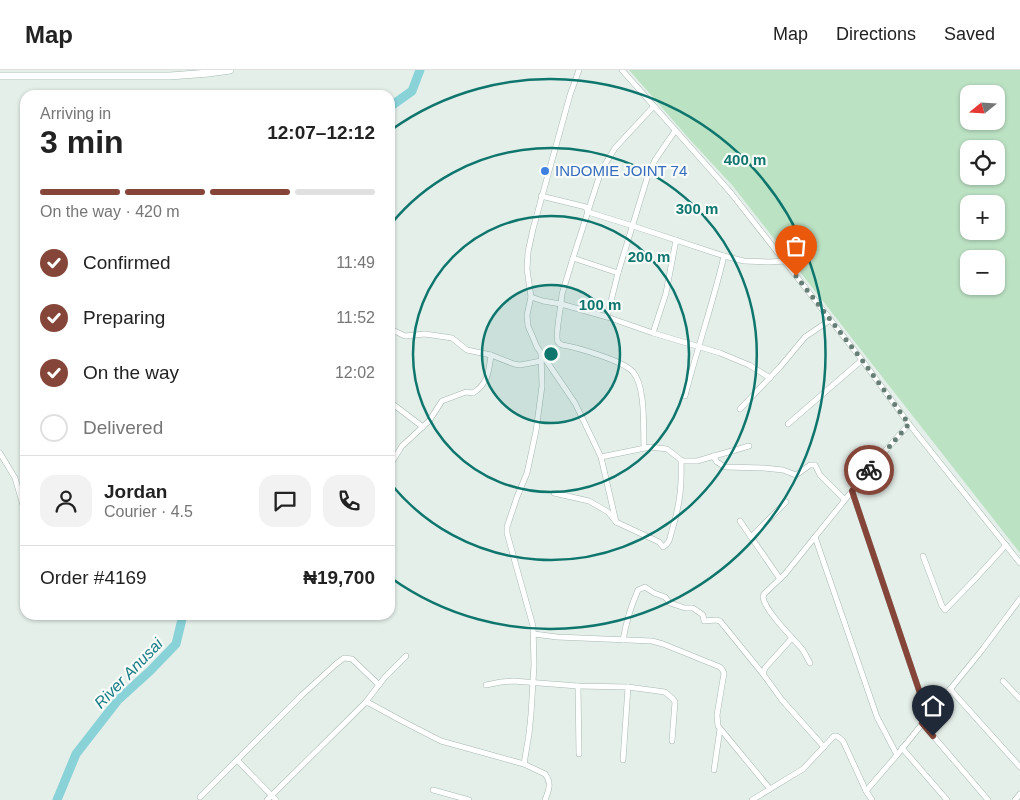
<!DOCTYPE html>
<html lang="en">
<head>
<meta charset="utf-8">
<style>
	body { margin:0; font-family:Helvetica,sans-serif; background:#f2f2f2; color:#222; height:100vh; display:flex; flex-direction:column; font-size:19px; white-space:nowrap }
	* { box-sizing:border-box; margin:0 }
	p { font-size:16px; color:#767676 }
	.icon { flex:none; width:28px; height:28px; fill:none; stroke:currentColor; stroke-width:2; stroke-linecap:round; stroke-linejoin:round }
	.map { position:relative; flex:1; overflow:hidden }
	.side { position:absolute; left:20px; top:20px; width:375px; height:530px; display:flex; flex-direction:column; background:#fff; border-radius:15px; box-shadow:0 1px 4px #0004 }
	.side>* { flex:none }
	.needle { width:32px; rotate:252deg }
	.buttons { position:absolute; left:960px; top:15px; display:grid; gap:10px }
	.buttons a { display:grid; place-items:center; width:45px; height:45px; border-radius:10px; background:#fff; box-shadow:0 1px 4px #0004; font-size:25px }
	.pin { position:absolute; display:grid; place-items:center; width:42px; height:42px; color:#fff; margin:-51px -21px; border-radius:50% 50% 50% 0; rotate:-45deg; box-shadow:0 0 5px #0007 }
	.pin .icon { rotate:45deg }
	.courier { position:absolute; display:grid; place-items:center; width:50px; height:50px; margin:-25px; border:4px solid #854639; border-radius:50%; background:#fff; color:#222; box-shadow:0 1px 6px #0007 }
	.headline em { font-style:normal; font-weight:700 }
	.headline div { display:flex; flex-direction:column-reverse }
	.headline { display:flex; align-items:center; justify-content:space-between; height:85px; padding:0 20px }
	h1 { font-size:32px; font-weight:700; line-height:38px }
	.bar { display:grid; grid-template-columns:repeat(4,1fr); gap:8px 5px; align-content:center; height:60px; padding:0 20px }
	.bar i { height:6px; border-radius:4px; background:#e0e0e0 }
	.bar .active { background:#854639 }
	.bar p { grid-column:span 4 }
	.line { display:flex; align-items:center; gap:12px; padding:0 20px; border-top:1px solid #e0e0e0 }
	.line div { flex:1 }
	.round { display:grid; place-items:center; flex:none; width:52px; height:52px; border-radius:15px; background:#f2f2f2 }
	ol { padding:0 20px; list-style:none }
	li { display:flex; align-items:center; gap:15px; height:55px }
	li p { margin-inline-start:auto }
	li .icon { padding:5px; border-radius:50%; background:#854639; color:#fff; stroke-width:4 }
	li:last-child { color:#767676 }
	li i { width:28px; height:28px; border:2px solid #e0e0e0; border-radius:50% }
	header { display:flex; align-items:center; gap:30px; box-sizing:border-box; height:70px; padding:0 25px; background:#fff; border-bottom:1px solid #e0e0e0 }
	header strong { font-size:24px }
	nav { display:flex; gap:28px; margin-inline-start:auto; font-size:18px }
	.map>svg:first-child { display:block }
</style>
</head>
<body>
<header>
<strong>Map</strong>
<nav><a>Map</a><a>Directions</a><a>Saved</a></nav>
</header>
<div class="map">
<svg width="1020" height="730" viewBox="0 0 1020 730">
	<rect width="100%" height="100%" fill="#e5efea"/>
	<path fill="#bce2c4" fill-rule="evenodd" d="M629,0H1020V483L732,115L692,72ZM969,24H996V51H969ZM969,79H996V106H969ZM969,134H996V161H969ZM969,189H996V216H969Z"/>
	<g fill="none" stroke-linecap="round" stroke-linejoin="round">
		<g stroke="#89d2d8" stroke-width="9">
			<polyline points="390,38 391,36 412,21 420,0"/>
			<polyline points="57,730 76,684 118,630 150,601 176,574 183,545"/>
		</g>
		<g stroke="#a7b8b1" stroke-width="6">
			<g id="street">
				<polyline points="579,0 570,25 533,159 528,182 527,199 531,227 527,245 528,256 537,277 575,333 601,387 616,452"/>
				<polyline points="622,0 731,123 862,290 909,354 1020,493"/>
				<polyline points="541,126 586,137 588,142 633,156 724,186 744,191 769,192 785,191"/>
				<polyline points="573,188 618,203"/>
				<polyline points="531,227 543,231 561,234 562,224 573,188 601,101 615,78 653,37"/>
				<polyline points="607,247 618,203 648,105 655,90 675,61"/>
				<polyline points="390,259 405,266 425,264 452,268 467,280 491,285 514,294 520,295 541,291"/>
				<polyline points="653,263 666,223 676,170"/>
				<path d="M685,326C697,279 713,233 724,186"/>
				<polyline points="390,332 423,357"/>
				<polyline points="740,339 780,297 805,267 830,250"/>
				<polyline points="788,354 862,290"/>
				<path d="M644,377C643,358 646,317 633,302C624,291 576,277 562,275C560,274 559,273 558,272C555,267 560,241 561,234L607,247L653,263L720,283L749,295L770,308"/>
				<polyline points="0,383 15,408 25,442"/>
				<polyline points="713,386 717,392 725,397 764,398 783,400 796,405 810,395 815,395 820,405 844,429"/>
				<polyline points="601,387 650,377 667,379 681,390 684,391 697,391 749,376"/>
				<path d="M390,395L402,376L429,351L442,331L466,322L473,323C488,314 489,301 491,285"/>
				<polyline points="852,421 928,647"/>
				<path d="M554,423L589,431L608,442L616,452L659,472L663,477C671,473 670,465 673,457C680,432 682,416 681,390"/>
				<polyline points="740,451 780,509"/>
				<polyline points="751,467 786,432"/>
				<polyline points="815,467 877,647 897,685"/>
				<polyline points="923,486 942,536 945,540 976,508 1006,475"/>
				<polyline points="534,564 557,567 652,571 663,574 720,597 722,599 724,603 717,645 718,656 770,719"/>
				<polyline points="792,568 765,598 763,604 782,630 824,677"/>
				<path d="M623,570C626,553 631,536 638,520L645,517L654,523L665,527L670,533L685,538H693L703,545L704,551L716,550L720,551L763,604"/>
				<path d="M810,593C807,588 805,583 802,579C792,567 765,541 763,527L764,524L785,504L878,389L909,354"/>
				<polyline points="1003,611 1020,629"/>
				<polyline points="486,615 501,612 513,611 578,616 628,617 665,622 673,629 675,632 672,671"/>
				<polyline points="578,616 579,684"/>
				<polyline points="950,619 1020,697"/>
				<polyline points="365,633 385,607 406,586"/>
				<polyline points="922,653 988,730"/>
				<polyline points="902,678 947,730"/>
				<polyline points="237,690 276,730"/>
				<polyline points="623,690 628,617"/>
				<polyline points="524,694 529,664 531,644 534,595 533,556 510,474 507,463 507,457 517,427 527,403 536,361 542,316 541,283"/>
				<polyline points="714,700 720,659"/>
				<polyline points="433,720 469,730"/>
				<polyline points="866,721 897,685 982,580 1020,529"/>
				<polyline points="200,727 302,625 336,594 344,588 352,589 379,615"/>
				<path d="M267,730L365,633H369L402,651L441,671L524,694L545,704C552,713 549,720 545,730"/>
				<polyline points="752,730 803,699 834,666 837,666 843,671 866,721 872,730"/>
				<polyline points="1015,730 1020,724"/>
			</g>
		</g>
		<g stroke="#a2bcb1" stroke-width="8">
			<polyline id="secondary" points="0,6 170,6 209,3 230,0"/>
		</g>
		<use href="#street" stroke="#fff" stroke-width="5"/>
		<use href="#secondary" stroke="#fff" stroke-width="7"/>
	</g>
	<g fill="none" stroke-linecap="round" stroke-linejoin="round">
		<polyline stroke="#667f76" stroke-width="5" stroke-dasharray="0 9" points="796,206 862,290 909,354 869,400"/>
		<polyline stroke="#854639" stroke-width="6" points="869,400 852,421 928,647 922,653 933,666"/>
	</g>
	<circle cx="551" cy="284" r="69" fill="#0f766e" fill-opacity=".12"/>
	<g fill="none" stroke="#0f766e" stroke-width="2.5">
		<circle cx="551" cy="284" r="69"/>
		<circle cx="551" cy="284" r="138"/>
		<path d="M391 154A206 206 0 1 1 391 414"/>
		<path d="M391 60A275 275 0 1 1 391 508"/>
	</g>
	<circle fill="#3f7fe0" stroke="#f6fbf8" stroke-width="2" cx="545" cy="101" r="5"/>
	<g text-anchor="middle" stroke-width="4.5" stroke-linejoin="round" paint-order="stroke">
		<g font-size="15" fill="#366cbe" stroke="#f6fbf8" text-anchor="start">
			<text x="555" y="106">INDOMIE JOINT 74</text>
		</g>
		<g font-size="16" font-style="italic" fill="#167b85" stroke="#f6fbf8">
			<text transform="translate(128 603) rotate(-46)" y="6">River Anusai</text>
		</g>
	</g>
	<circle cx="551" cy="284" r="8" fill="#0f766e" stroke="#f6fbf8" stroke-width="2.5"/>
	<g font-size="15" text-anchor="middle" font-weight="bold" fill="#0f766e" stroke="#f6fbf8" stroke-width="4.5" stroke-linejoin="round" paint-order="stroke">
		<text x="745" y="95">400 m</text>
		<text x="697" y="144">300 m</text>
		<text x="649" y="192">200 m</text>
		<text x="600" y="240">100 m</text>
	</g>
</svg>
<div class="buttons">
<a><svg class="needle" viewBox="-14 -14 28 28"><path d="M0-13l5 13h-10z" fill="#e53935"/><path d="M0 13l5-13h-10z" fill="#767676"/></svg></a>
<a><svg class="icon" aria-label="locate" viewBox="0 0 24 24"><circle cx="12" cy="12" r="6"/><path d="M12 2v4M12 18v4M2 12h4M18 12h4"/></svg></a>
<a>+</a>
<a>−</a>
</div>
<div class="pin" style="left:796px;top:206px;background:#ea580c"><svg class="icon" aria-label="bag" viewBox="0 0 24 24"><path d="M5 8h14l-1 12H6zM9 8a3 3 0 0 1 6 0"/></svg></div>
<div class="pin" style="left:933px;top:666px;background:#1f2937"><svg class="icon" aria-label="home" viewBox="0 0 24 24"><path d="M3 11l9-7 9 7M6 9v11h12V9"/></svg></div>
<div class="courier" style="left:869px;top:400px"><svg class="icon" aria-label="bike" viewBox="0 0 24 24"><circle cx="6" cy="16" r="4"/><circle cx="18" cy="16" r="4"/><path d="M6 16l4-8h5l3 8M10 8l3 8H6M13 5h3"/></svg></div>
<section class="side">
<div class="headline"><div><h1>3 min</h1><p>Arriving in</p></div><em>12:07–12:12</em></div>
<div class="bar"><i class="active"></i><i class="active"></i><i class="active"></i><i></i><p>On the way · 420 m</p></div>
<ol>
<li><svg class="icon" aria-label="check" viewBox="0 0 24 24"><path d="M5 12l5 5 9-10"/></svg>Confirmed<p>11:49</p></li>
<li><svg class="icon" aria-label="check" viewBox="0 0 24 24"><path d="M5 12l5 5 9-10"/></svg>Preparing<p>11:52</p></li>
<li><svg class="icon" aria-label="check" viewBox="0 0 24 24"><path d="M5 12l5 5 9-10"/></svg>On the way<p>12:02</p></li>
<li><i></i>Delivered</li>
</ol>
<div class="line" style="height:90px"><a class="round"><svg class="icon" aria-label="person" viewBox="0 0 24 24"><circle cx="12" cy="8" r="4"/><path d="M4 21q1-7 8-7t8 7"/></svg></a><div><b>Jordan</b><p>Courier · 4.5</p></div><a class="round"><svg class="icon" aria-label="chat" viewBox="0 0 24 24"><path d="M4 5h16v11H9l-5 4z"/></svg></a><a class="round"><svg class="icon" aria-label="phone" viewBox="0 0 24 24"><path d="M5 4h4l2 5-3 2q2 4 5 5l2-3 5 2v4C11 20 4 13 5 4z"/></svg></a></div>
<div class="line" style="height:65px"><div>Order #4169</div><b>₦19,700</b></div>
</section>
</div>
</body>
</html>
